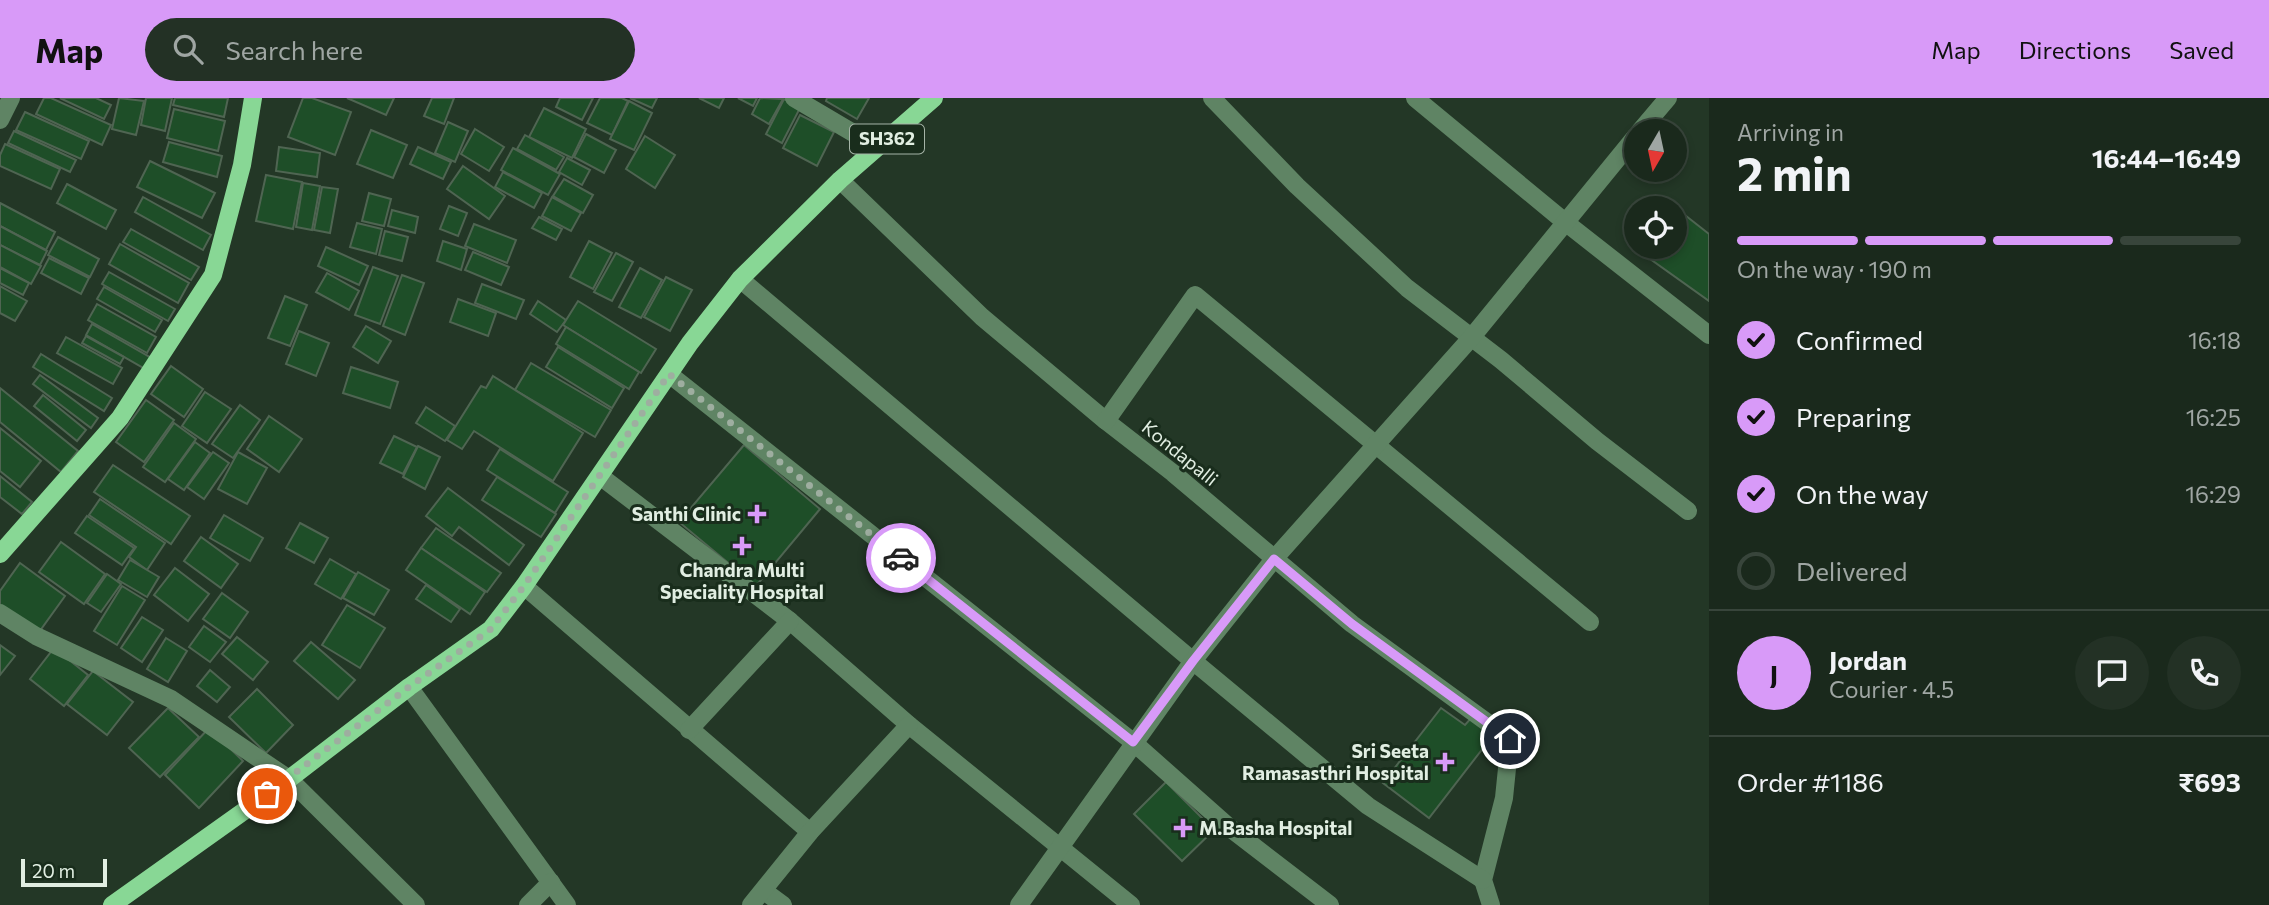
<!DOCTYPE html>
<html lang="en">
<head>
<meta charset="utf-8">
<style>
	body { margin:0; font-family:Commissioner,sans-serif; background:#233125; color:#f1f3f6; height:100vh; display:flex; flex-direction:column; font-size:26px; white-space:nowrap }
	* { box-sizing:border-box; margin:0 }
	p { font-size:23px; color:#9fa6a3 }
	.icon { flex:none; width:38px; height:38px; fill:none; stroke:currentColor; stroke-width:2; stroke-linecap:round; stroke-linejoin:round }
	.map { position:relative; flex:1; overflow:hidden }
	.panel { display:flex; flex-direction:column; background:#1a291c; width:560px }
	.panel>* { flex:none }
	.needle { width:46px; rotate:189deg }
	.buttons { position:absolute; left:1624px; top:21px; display:grid; gap:14px }
	.buttons a { display:grid; place-items:center; width:63px; height:63px; border-radius:50%; background:#1a291c; box-shadow:0 4px 10px #0003,0 0 0 2px #38453b; font-size:35px }
	.scale { position:absolute; left:21px; bottom:18px; width:86px; box-sizing:border-box; padding-left:7px; border:4px solid #e1eee2; border-top:0; font-size:19px; line-height:24px; white-space:nowrap; color:#e1eee2; -webkit-text-stroke:5px #192d1c; paint-order:stroke }
	.pin { position:absolute; display:grid; place-items:center; width:60px; height:60px; color:#fff; margin:-30px; border:4px solid #fff; border-radius:50%; box-shadow:0 2px 7px #0007 }
	.courier { position:absolute; display:grid; place-items:center; width:70px; height:70px; margin:-35px; border:5px solid #d89af8; border-radius:50%; background:#fff; color:#222; box-shadow:0 2px 9px #0007 }
	.overview em { font-style:normal; font-weight:700 }
	.overview div { display:flex; flex-direction:column-reverse }
	.overview { display:flex; align-items:center; justify-content:space-between; height:119px; padding:0 28px }
	h1 { font-size:46px; font-weight:700; line-height:52px }
	.bar { display:grid; grid-template-columns:repeat(4,1fr); gap:10px 7px; align-content:center; height:84px; padding:0 28px }
	.bar i { height:9px; border-radius:5px; background:#38453b }
	.bar .current { background:#d89af8 }
	.bar p { grid-column:span 4 }
	.line { display:flex; align-items:center; gap:18px; padding:0 28px; border-top:2px solid #38453b }
	.line div { flex:1 }
	.round { display:grid; place-items:center; flex:none; width:74px; height:74px; border-radius:37px; background:#233125 }
	ol { padding:0 28px; list-style:none }
	li { display:flex; align-items:center; gap:21px; height:77px }
	li p { margin-inline-start:auto }
	li .icon { padding:7px; border-radius:50%; background:#d89af8; color:#111; stroke-width:4 }
	li:last-child { color:#9fa6a3 }
	li i { width:38px; height:38px; border:4px solid #38453b; border-radius:50% }
	header { display:flex; align-items:center; gap:42px; box-sizing:border-box; height:98px; padding:0 35px; background:#d89af8; color:#111 }
	header strong { font-size:33px }
	nav { display:flex; gap:38px; margin-inline-start:auto; font-size:24px }
	.search { width:490px; height:63px; background:#233125; display:flex; align-items:center; gap:18px; box-sizing:border-box; padding:0 24px; border-radius:38px; color:#9fa6a3; font-size:26px }
	main { display:flex; flex:1; min-height:0 }
	.map>svg:first-child { display:block }
</style>
</head>
<body>
<header>
<strong>Map</strong>
<div class="search"><svg class="icon" aria-label="search" viewBox="0 0 24 24"><circle cx="10" cy="10" r="6"/><path d="M15 15l6 6"/></svg>Search here</div>
<nav><a>Map</a><a>Directions</a><a>Saved</a></nav>
</header>
<main>
<div class="map">
<svg width="1709" height="807" viewBox="0 0 1709 807">
	<rect width="100%" height="100%" fill="#233726"/>
	<g fill="#1e4e28" stroke="#4f6552" stroke-width="2">
		<polygon points="44,0 51,0 111,27 102,47 36,16"/>
		<polygon points="60,0 96,0 111,7 104,21"/>
		<polygon points="119,0 144,3 136,37 112,31"/>
		<polygon points="146,0 172,0 165,33 141,27"/>
		<polygon points="175,0 228,0 224,19 173,7"/>
		<polygon points="303,0 312,0 351,14 335,57 288,39"/>
		<polygon points="347,0 394,0 386,17"/>
		<polygon points="432,0 454,0 444,26 424,18"/>
		<polygon points="560,0 593,0 582,22 556,9"/>
		<polygon points="600,0 622,0 628,3 612,37 587,25"/>
		<polygon points="630,0 657,0 652,10"/>
		<polygon points="699,0 724,0 719,10"/>
		<polygon points="738,0 757,0 753,8"/>
		<polygon points="760,0 783,1 769,26 752,16"/>
		<polygon points="827,0 869,0 857,21 826,3"/>
		<polygon points="784,1 800,10 782,45 766,36"/>
		<polygon points="629,3 652,15 634,52 610,41"/>
		<polygon points="544,10 586,31 572,60 529,39"/>
		<polygon points="174,11 225,23 218,53 167,40"/>
		<polygon points="25,14 89,43 81,61 16,32"/>
		<polygon points="800,17 834,34 817,68 783,50"/>
		<polygon points="448,24 468,33 455,64 435,55"/>
		<polygon points="475,31 504,49 489,73 461,56"/>
		<polygon points="371,32 407,47 393,80 357,66"/>
		<polygon points="14,33 76,62 70,74 8,45"/>
		<polygon points="586,36 616,52 604,75 574,59"/>
		<polygon points="525,37 564,59 556,72 517,51"/>
		<polygon points="645,38 675,57 655,90 626,71"/>
		<polygon points="169,44 222,58 217,79 163,64"/>
		<polygon points="5,46 60,71 51,91 0,68 0,57"/>
		<polygon points="279,49 320,55 317,79 276,73"/>
		<polygon points="418,49 451,64 443,81 410,66"/>
		<polygon points="513,50 560,76 548,97 501,72"/>
		<polygon points="567,60 590,72 582,87 559,74"/>
		<polygon points="150,63 215,95 202,120 137,89"/>
		<polygon points="463,68 505,98 489,121 447,91"/>
		<polygon points="503,74 542,95 534,110 495,89"/>
		<polygon points="266,77 302,84 293,131 256,123"/>
		<polygon points="564,81 593,97 583,115 553,98"/>
		<polygon points="303,85 320,88 312,132 296,129"/>
		<polygon points="67,86 116,112 106,131 57,105"/>
		<polygon points="322,89 338,91 330,135 314,132"/>
		<polygon points="369,95 391,101 384,128 362,123"/>
		<polygon points="143,99 211,137 203,152 135,114"/>
		<polygon points="552,99 581,115 571,133 542,118"/>
		<polygon points="0,105 55,134 46,152 0,128"/>
		<polygon points="449,108 467,115 458,138 440,131"/>
		<polygon points="392,112 418,119 415,135 388,128"/>
		<polygon points="1681,114 1709,136 1709,203 1646,158 1654,149 1675,149 1675,122"/>
		<polygon points="539,119 562,131 556,142 532,130"/>
		<polygon points="357,125 382,131 376,156 350,149"/>
		<polygon points="474,126 516,142 507,165 465,148"/>
		<polygon points="0,128 47,153 40,167 0,147"/>
		<polygon points="131,131 199,169 191,182 123,144"/>
		<polygon points="385,133 408,139 402,163 379,157"/>
		<polygon points="58,139 99,161 90,179 48,157"/>
		<polygon points="443,143 467,151 461,172 437,163"/>
		<polygon points="589,143 612,155 593,191 570,179"/>
		<polygon points="120,146 189,185 178,205 109,166"/>
		<polygon points="0,147 41,168 31,186 0,169"/>
		<polygon points="326,149 368,168 359,187 318,168"/>
		<polygon points="473,154 509,169 501,187 465,172"/>
		<polygon points="616,155 633,164 612,203 594,194"/>
		<polygon points="49,160 89,180 81,196 41,175"/>
		<polygon points="373,169 398,178 380,226 355,217"/>
		<polygon points="0,170 29,185 23,197 0,185"/>
		<polygon points="640,170 662,182 641,220 619,209"/>
		<polygon points="109,174 175,211 168,223 102,186"/>
		<polygon points="327,175 359,193 349,212 316,194"/>
		<polygon points="402,177 424,185 405,237 383,228"/>
		<polygon points="666,179 692,192 670,233 644,219"/>
		<polygon points="482,186 524,202 516,221 475,205"/>
		<polygon points="0,188 27,203 15,223 0,215"/>
		<polygon points="104,189 162,222 155,234 97,201"/>
		<polygon points="285,198 307,207 290,248 268,240"/>
		<polygon points="458,201 496,215 488,238 450,224"/>
		<polygon points="538,203 566,222 557,234 530,216"/>
		<polygon points="578,203 656,251 641,275 563,227"/>
		<polygon points="97,206 156,239 147,255 88,222"/>
		<polygon points="92,226 153,261 147,272 86,237"/>
		<polygon points="366,228 391,243 378,265 353,249"/>
		<polygon points="566,229 639,274 629,291 556,246"/>
		<polygon points="299,233 329,245 316,278 286,266"/>
		<polygon points="86,238 124,259 120,266 82,245"/>
		<polygon points="66,239 122,270 113,286 57,255"/>
		<polygon points="558,249 624,290 612,310 546,269"/>
		<polygon points="41,256 112,300 104,313 33,269"/>
		<polygon points="531,265 611,312 595,339 515,292"/>
		<polygon points="171,268 203,291 184,319 151,296"/>
		<polygon points="351,269 398,284 390,310 343,295"/>
		<polygon points="40,277 98,320 91,330 33,286"/>
		<polygon points="493,278 583,335 553,383 474,333 462,351 447,342 481,288 486,290"/>
		<polygon points="0,290 78,353 61,374 0,324"/>
		<polygon points="205,294 231,311 207,345 182,328"/>
		<polygon points="43,297 86,332 77,343 34,308"/>
		<polygon points="146,302 174,322 144,364 116,344"/>
		<polygon points="240,307 260,322 233,360 212,346"/>
		<polygon points="426,309 455,328 445,343 416,325"/>
		<polygon points="269,318 302,341 279,374 247,351"/>
		<polygon points="174,325 196,341 165,384 143,369"/>
		<polygon points="0,330 41,363 20,389 0,373"/>
		<polygon points="394,338 417,349 403,376 380,365"/>
		<polygon points="195,344 210,355 184,392 168,381"/>
		<polygon points="744,347 820,411 756,488 679,424"/>
		<polygon points="418,348 440,359 425,391 403,379"/>
		<polygon points="500,351 568,394 555,415 487,372"/>
		<polygon points="213,354 229,365 204,401 187,389"/>
		<polygon points="238,354 267,370 247,406 218,391"/>
		<polygon points="113,367 190,418 171,446 94,394"/>
		<polygon points="0,378 32,404 22,416 0,399"/>
		<polygon points="497,379 556,416 541,439 482,402"/>
		<polygon points="448,390 524,447 509,467 459,429 452,438 426,418"/>
		<polygon points="100,401 165,445 147,472 129,459 136,449 89,417"/>
		<polygon points="224,417 263,440 250,463 210,440"/>
		<polygon points="87,418 134,450 122,467 75,435"/>
		<polygon points="300,425 328,440 314,465 286,450"/>
		<polygon points="436,430 501,475 487,494 421,450"/>
		<polygon points="201,439 238,466 221,490 184,463"/>
		<polygon points="61,444 105,476 84,506 39,474"/>
		<polygon points="421,450 485,494 470,516 406,472"/>
		<polygon points="330,461 356,476 341,501 315,486"/>
		<polygon points="130,462 159,479 147,499 118,482"/>
		<polygon points="20,465 65,498 39,534 0,507 0,493"/>
		<polygon points="175,470 209,496 188,523 154,497"/>
		<polygon points="358,474 389,492 374,517 343,500"/>
		<polygon points="107,476 121,486 101,514 87,505"/>
		<polygon points="426,487 460,511 451,524 416,501"/>
		<polygon points="122,488 145,502 117,547 94,533"/>
		<polygon points="222,495 248,514 230,540 203,521"/>
		<polygon points="347,507 385,530 360,570 322,547"/>
		<polygon points="142,519 163,532 142,564 121,550"/>
		<polygon points="204,528 226,544 210,564 189,549"/>
		<polygon points="237,539 268,564 253,582 222,556"/>
		<polygon points="166,540 187,553 168,584 147,571"/>
		<polygon points="311,544 355,582 338,601 294,563"/>
		<polygon points="0,547 15,558 0,577"/>
		<polygon points="54,550 88,577 64,608 30,581"/>
		<polygon points="210,572 230,589 217,604 197,588"/>
		<polygon points="93,573 133,604 107,637 67,606"/>
		<polygon points="257,591 293,627 266,655 229,619"/>
		<polygon points="168,610 199,639 160,679 129,650"/>
		<polygon points="1441,610 1465,627 1472,619 1494,636 1429,720 1383,685"/>
		<polygon points="209,630 243,663 199,710 165,677"/>
		<polygon points="1166,684 1214,732 1182,763 1134,716"/>
	</g>
	<g fill="none" stroke-linecap="round" stroke-linejoin="round">
		<g stroke="#5f8464" stroke-width="18">
			<polyline points="794,0 877,49"/>
			<polyline points="1212,0 1297,88 1407,190 1501,262 1597,343 1688,413"/>
			<polyline points="1415,0 1565,124 1709,237"/>
			<polyline points="0,22 11,0"/>
			<polyline points="1640,33 1668,0"/>
			<polyline points="840,82 982,219 1106,323 1173,375 1352,526 1510,641 1504,700 1483,782 1491,807"/>
			<polyline points="740,181 1193,563 1368,708 1483,782"/>
			<polyline points="669,276 1133,644 1230,730 1330,807"/>
			<polyline points="1106,323 1195,197 1590,524"/>
			<polyline points="600,378 790,523 909,627 1131,807"/>
			<polyline points="524,488 810,734"/>
			<polyline points="0,515 36,538 171,601 289,681 416,807"/>
			<polyline points="409,589 567,807"/>
			<polyline points="689,632 790,523"/>
			<polyline points="764,793 783,807"/>
			<polyline points="528,807 551,784"/>
			<polyline points="751,807 810,734 909,627"/>
			<polyline points="1019,807 1193,563 1274,461 1471,240 1636,38"/>
		</g>
		<g stroke="#88d795" stroke-width="18">
			<polyline points="0,456 120,320 213,177 242,67 253,0"/>
			<polyline points="112,807 289,681 409,589 491,531 524,488 690,245 740,181 840,82 934,0"/>
		</g>
	</g>
	<g fill="none" stroke-linecap="round" stroke-linejoin="round">
		<polyline stroke="#9eaea0" stroke-width="7" stroke-dasharray="0 12.6" points="267,696 409,589 491,531 524,488 669,276 901,460"/>
		<polyline stroke="#d89af8" stroke-width="9" points="901,460 1133,644 1193,563 1274,461 1352,526 1510,641"/>
	</g>
	<g fill="#d89af8" stroke="#192d1c" stroke-width="2.5">
		<path d="M753.5 405.5h7v7h7v7h-7v7h-7v-7h-7v-7h7z"/>
		<path d="M738.5 437.5h7v7h7v7h-7v7h-7v-7h-7v-7h7z"/>
		<path d="M1441.5 653.5h7v7h7v7h-7v7h-7v-7h-7v-7h7z"/>
		<path d="M1179.5 719.5h7v7h7v7h-7v7h-7v-7h-7v-7h7z"/>
	</g>
	<g text-anchor="middle" stroke-width="6" stroke-linejoin="round" paint-order="stroke">
		<rect fill="#192d1c" stroke="#a5b4a7" stroke-width="2" x="850" y="26.5" width="74" height="29" rx="5"/>
		<g font-size="18" font-weight="bold" fill="#e1eee2">
			<text x="887" y="47">SH362</text>
		</g>
		<g font-size="19" fill="#e1eee2" stroke="#192d1c">
			<text transform="translate(1180 355) rotate(39)" y="7">Kondapalli</text>
		</g>
		<g font-size="19" font-weight="bold" fill="#e1eee2" stroke="#192d1c" text-anchor="end">
			<text x="741" y="423">Santhi Clinic</text>
			<text x="742" y="479" text-anchor="middle">Chandra Multi<tspan x="742" dy="22">Speciality Hospital</tspan></text>
			<text x="1429" y="660">Sri Seeta<tspan x="1429" dy="22">Ramasasthri Hospital</tspan></text>
			<text x="1199" y="737" text-anchor="start">M.Basha Hospital</text>
		</g>
	</g>
</svg>
<div class="buttons">
<a><svg class="needle" viewBox="-14 -14 28 28"><path d="M0-13l5 13h-10z" fill="#e53935"/><path d="M0 13l5-13h-10z" fill="#9fa6a3"/></svg></a>
<a><svg class="icon" aria-label="locate" viewBox="0 0 24 24"><circle cx="12" cy="12" r="6"/><path d="M12 2v4M12 18v4M2 12h4M18 12h4"/></svg></a>
</div>
<div class="scale">20 m</div>
<div class="pin" style="left:267px;top:696px;background:#ea580c"><svg class="icon" aria-label="bag" viewBox="0 0 24 24"><path d="M5 8h14l-1 12H6zM9 8a3 3 0 0 1 6 0"/></svg></div>
<div class="pin" style="left:1510px;top:641px;background:#1f2937"><svg class="icon" aria-label="home" viewBox="0 0 24 24"><path d="M3 11l9-7 9 7M6 9v11h12V9"/></svg></div>
<div class="courier" style="left:901px;top:460px"><svg class="icon" aria-label="car" viewBox="0 0 24 24"><path d="M5 17H2v-5l4-1 3-4h7l3 4 3 1v5h-3M9 17h6M6 11h13"/><circle cx="7" cy="17" r="2"/><circle cx="17" cy="17" r="2"/></svg></div>
</div>
<section class="panel">
<div class="overview"><div><h1>2 min</h1><p>Arriving in</p></div><em>16:44–16:49</em></div>
<div class="bar"><i class="current"></i><i class="current"></i><i class="current"></i><i></i><p>On the way · 190 m</p></div>
<ol>
<li><svg class="icon" aria-label="check" viewBox="0 0 24 24"><path d="M5 12l5 5 9-10"/></svg>Confirmed<p>16:18</p></li>
<li><svg class="icon" aria-label="check" viewBox="0 0 24 24"><path d="M5 12l5 5 9-10"/></svg>Preparing<p>16:25</p></li>
<li><svg class="icon" aria-label="check" viewBox="0 0 24 24"><path d="M5 12l5 5 9-10"/></svg>On the way<p>16:29</p></li>
<li><i></i>Delivered</li>
</ol>
<div class="line" style="height:126px"><b class="round" style="background:#d89af8;color:#111">J</b><div><b>Jordan</b><p>Courier · 4.5</p></div><a class="round"><svg class="icon" aria-label="chat" viewBox="0 0 24 24"><path d="M4 5h16v11H9l-5 4z"/></svg></a><a class="round"><svg class="icon" aria-label="phone" viewBox="0 0 24 24"><path d="M5 4h4l2 5-3 2q2 4 5 5l2-3 5 2v4C11 20 4 13 5 4z"/></svg></a></div>
<div class="line" style="height:91px"><div>Order #1186</div><b>₹693</b></div>
</section>
</main>
</body>
</html>
